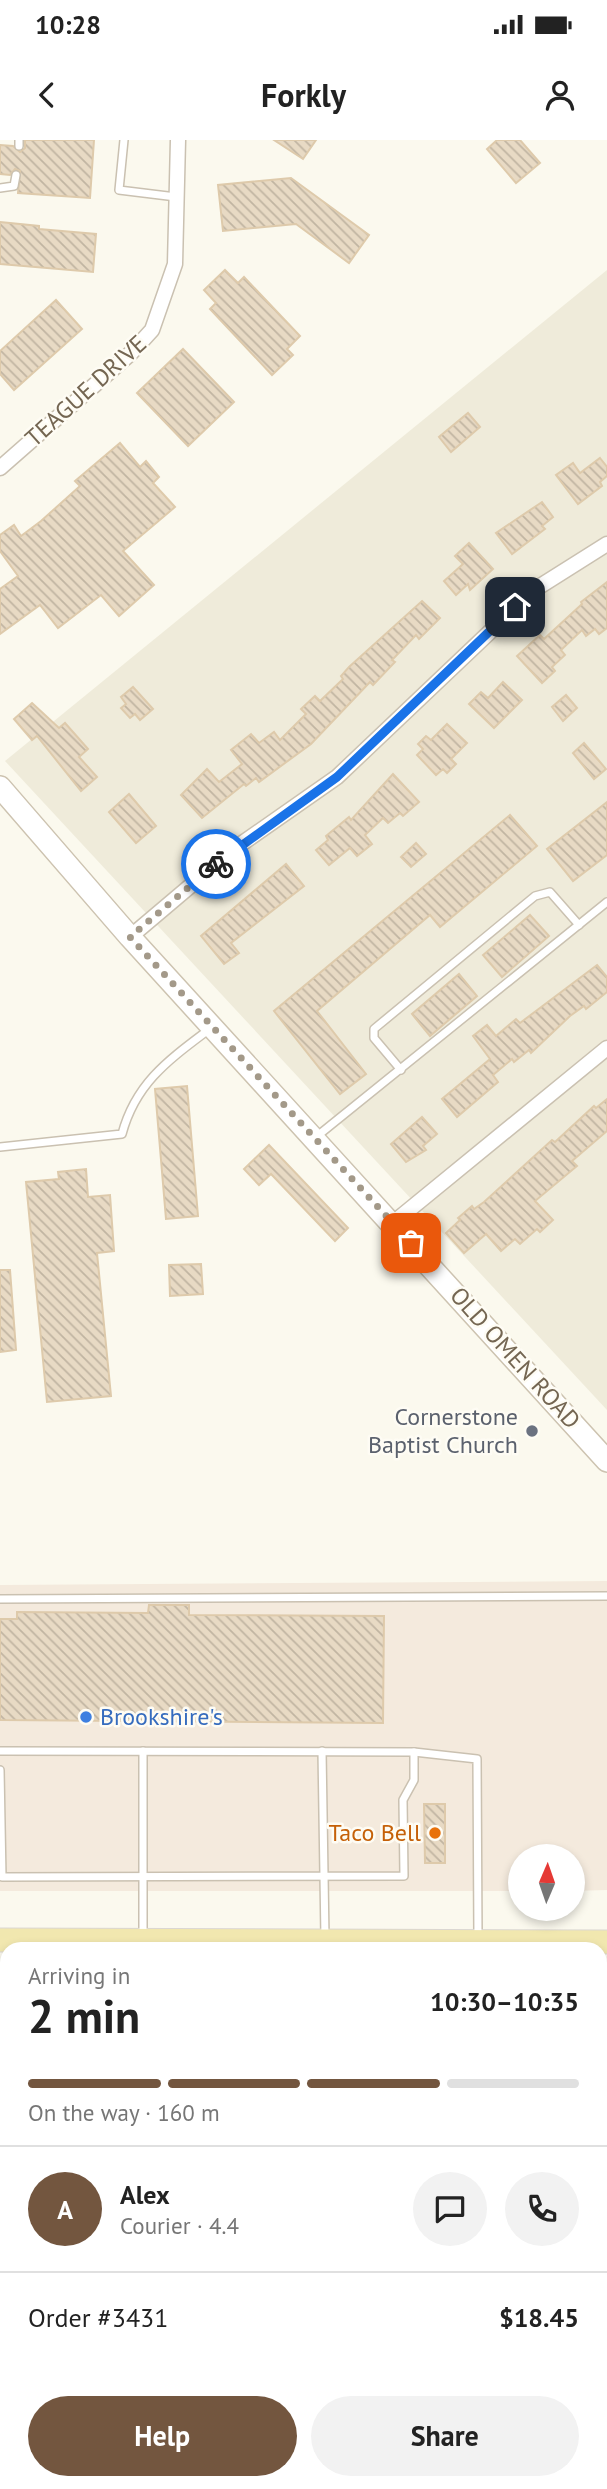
<!DOCTYPE html>
<html lang="en">
<head>
<meta charset="utf-8">
<style>
	body { margin:0; font-family:"PT Sans",sans-serif; background:#f2f2f2; color:#222; height:100vh; display:flex; flex-direction:column; font-size:26px; white-space:nowrap }
	* { box-sizing:border-box; margin:0 }
	p { font-size:23px; color:#767676 }
	.icon { flex:none; width:38px; height:38px; fill:none; stroke:currentColor; stroke-width:2; stroke-linecap:round; stroke-linejoin:round }
	.map { position:relative; flex:1; overflow:hidden }
	.drawer { position:absolute; left:0px; top:1802px; width:607px; height:548px; display:flex; flex-direction:column; background:#fff; border-radius:21px 21px 0 0; box-shadow:0 4px 10px #0003 }
	.drawer>* { flex:none }
	.needle { width:46px; rotate:2deg }
	.tools { position:absolute; left:508px; top:1704px; display:grid; gap:14px }
	.tools a { display:grid; place-items:center; width:77px; height:77px; border-radius:50%; background:#fff; box-shadow:0 4px 10px #0003; font-size:35px }
	.pin { position:absolute; display:grid; place-items:center; width:60px; height:60px; color:#fff; margin:-30px; border-radius:14px; box-shadow:0 4px 10px #0006 }
	.courier { position:absolute; display:grid; place-items:center; width:70px; height:70px; margin:-35px; border:5px solid #1a73e8; border-radius:50%; background:#fff; color:#222; box-shadow:0 2px 9px #0007 }
	.overview em { font-style:normal; font-weight:700 }
	.overview div { display:flex; flex-direction:column-reverse }
	.overview { display:flex; align-items:center; justify-content:space-between; height:119px; padding:0 28px }
	h1 { font-size:46px; font-weight:700; line-height:52px }
	.bar { display:grid; grid-template-columns:repeat(4,1fr); gap:10px 7px; align-content:center; height:84px; padding:0 28px }
	.bar i { height:9px; border-radius:5px; background:#e0e0e0 }
	.bar .active { background:#73563f }
	.bar p { grid-column:span 4 }
	.line { display:flex; align-items:center; gap:18px; padding:0 28px; border-top:2px solid #e0e0e0 }
	.line div { flex:1 }
	.round { display:grid; place-items:center; flex:none; width:74px; height:74px; border-radius:37px; background:#f2f2f2 }
	.button { display:flex; gap:14px; margin-top:auto; padding:14px 28px }
	.button a { flex:1; height:80px; border-radius:42px; background:#73563f; color:#fff; font-size:28px; font-weight:700; line-height:80px; text-align:center }
	.button a+a { background:#f2f2f2; color:#222 }
	.status { display:flex; justify-content:space-between; align-items:center; height:49px; padding:0 35px; background:#fff; direction:ltr }
	.status svg { height:19px; fill:currentColor }
	header { display:flex; justify-content:space-between; align-items:center; height:91px; padding:0 28px; background:#fff; font-size:32px; font-weight:700 }
	.map>svg:first-child { display:block }
</style>
</head>
<body>
<div class="status"><b>10:28</b><svg viewBox="0 0 49 12"><path d="M0 12V9h3v3zM5 12V6h3v6zM10 12V3h3v9zM15 12V0h3v12zM26 1h20v11H26zM47 4h2v5h-2z"/></svg></div>
<header><svg class="icon" aria-label="back" viewBox="0 0 24 24"><path d="M15 5l-7 7 7 7"/></svg>Forkly<svg class="icon" aria-label="person" viewBox="0 0 24 24"><circle cx="12" cy="8" r="4"/><path d="M4 21q1-7 8-7t8 7"/></svg></header>
<div class="map">
<svg width="607" height="2349" viewBox="0 0 607 2349">
	<defs>
		<pattern id="forest-crowns" width="20" height="18" patternUnits="userSpaceOnUse" patternTransform="scale(1.75)"><rect width="20" height="18" fill="#d2e8cd"/><path d="M2 6a3 3 0 1 1 6 0M12 15a3 3 0 1 1 6 0" fill="none" stroke="#afc0a9"/></pattern>
		<pattern id="building-back-hatch" width="6" height="6" patternUnits="userSpaceOnUse" patternTransform="scale(1.75)"><rect width="6" height="6" fill="#e8dac4"/><path d="M-1 5l2 2M0 0l6 6M5-1l2 2" fill="none" stroke="#c1b5a2"/></pattern>
	</defs>
	<rect width="100%" height="100%" fill="#fbf9ee"/>
	<polygon fill="#efebda" points="607,130 607,1270 5,621"/>
	<g fill="#f4eadd">
		<polygon points="607,1441 607,1750 572,1751 572,1717 520,1717 520,1751 0,1751 0,1445"/>
		<polygon points="0,2064 7,2064 7,2343 107,2343 106,2349 0,2349"/>
	</g>
	<polygon fill="url(#forest-crowns)" points="600,1978 607,1978 607,2349 603,2349 600,2319"/>
	<g fill="url(#building-back-hatch)" stroke="#decaab" stroke-width="2">
		<polygon points="25,0 94,0 90,58 18,53 20,31 15,29 10,35 0,34 0,5 13,6 20,12 25,8"/>
		<polygon points="274,0 316,0 303,19"/>
		<polygon points="497,0 520,0 540,23 516,43 487,9"/>
		<polygon points="291,38 369,95 349,123 296,84 223,91 218,45"/>
		<polygon points="0,82 39,86 39,89 96,94 93,132 0,124"/>
		<polygon points="225,130 238,143 244,137 300,196 287,209 293,215 272,235 210,169 216,163 204,150"/>
		<polygon points="56,160 82,189 14,250 0,234 0,211"/>
		<polygon points="183,209 234,262 188,306 137,253"/>
		<polygon points="468,273 480,287 451,312 439,297"/>
		<polygon points="120,303 140,327 146,321 159,337 153,343 175,367 123,411 154,445 119,476 101,455 58,488 40,465 0,494 0,449 18,436 0,411 0,395 14,385 21,396 41,381 80,346 75,341"/>
		<polygon points="600,318 607,327 607,336 600,342 602,346 578,364 556,335 573,323 580,333"/>
		<polygon points="542,362 553,377 542,386 545,389 512,414 496,393"/>
		<polygon points="469,403 493,429 470,450 468,444 456,455 444,441 463,424 455,416"/>
		<polygon points="607,442 607,488 599,494 595,489 586,496 582,490 561,510 565,515 552,527 555,531 542,543 517,516 540,495 544,499 582,464 581,462"/>
		<polygon points="422,461 440,478 419,499 416,495 392,520 395,522 373,545 370,542 311,604 259,642 256,638 246,646 244,644 202,678 181,655 207,629 219,642 242,624 231,610 251,594 259,603 274,592 280,600 306,574 301,569 315,556 320,561 343,539 341,536 349,527"/>
		<polygon points="503,542 522,560 494,588 469,564 481,552 488,558"/>
		<polygon points="133,547 153,569 140,580 135,574 130,578 121,568 126,564 121,557"/>
		<polygon points="566,555 577,568 563,581 552,567"/>
		<polygon points="32,563 59,588 65,583 88,609 79,617 97,637 81,651 37,596 32,600 14,579"/>
		<polygon points="447,584 467,603 451,619 456,624 447,633 443,629 436,635 417,615 423,609 418,604 426,596 431,600"/>
		<polygon points="584,603 606,629 594,639 573,613"/>
		<polygon points="393,634 419,662 403,676 400,673 388,683 383,678 365,695 372,704 357,716 350,708 329,725 316,710 328,700 326,696 349,677 351,680"/>
		<polygon points="129,654 156,686 136,703 109,672"/>
		<polygon points="607,662 607,715 573,741 547,709"/>
		<polygon points="510,675 537,706 440,787 430,775 317,871 366,934 340,954 274,871"/>
		<polygon points="416,703 426,714 411,727 401,717"/>
		<polygon points="286,724 304,746 231,803 239,813 224,824 201,796"/>
		<polygon points="530,775 549,796 502,837 483,815"/>
		<polygon points="597,825 607,837 607,852 586,869 584,866 570,876 531,913 529,910 514,922 512,919 493,935 498,942 457,977 442,959 490,919 473,896 487,885 496,896 516,879 520,883"/>
		<polygon points="459,834 477,856 430,896 412,874"/>
		<polygon points="187,946 198,1076 166,1079 155,949"/>
		<polygon points="607,959 607,991 572,1021 577,1026 535,1061 553,1080 540,1092 537,1089 520,1104 515,1099 501,1111 486,1094 464,1113 446,1093 460,1080 458,1078 472,1066 474,1069 484,1062 552,1000 555,1002 594,966 596,968"/>
		<polygon points="422,977 437,994 423,1006 426,1010 406,1022 391,1004"/>
		<polygon points="269,1005 348,1088 335,1101 271,1034 259,1045 244,1029"/>
		<polygon points="86,1029 88,1057 110,1055 114,1111 97,1113 111,1256 47,1262 26,1042 59,1039 58,1032"/>
		<polygon points="201,1124 203,1154 170,1156 169,1125"/>
		<polygon points="0,1130 10,1130 16,1210 0,1212"/>
		<polygon points="149,1465 189,1465 189,1475 384,1476 383,1583 0,1580 0,1479 17,1479 17,1472 148,1473"/>
		<polygon points="424,1664 445,1664 445,1723 425,1723"/>
	</g>
	<g fill="none" stroke-linecap="round" stroke-linejoin="round">
		<g stroke="#cac1b1" stroke-width="10">
			<g id="lane">
				<polyline points="124,0 119,50 176,57"/>
				<polyline points="19,6 19,0"/>
				<polyline points="0,48 14,46 16,35"/>
				<polyline points="401,930 374,898 374,889 535,756 550,752 579,785"/>
				<polyline points="316,997 607,762"/>
				<path d="M0,1007L122,994C136,942 170,919 211,888"/>
				<polyline points="0,1459 607,1456"/>
				<polyline points="0,1611 414,1612 477,1619 478,1798"/>
				<polyline points="322,1611 325,1798"/>
				<polyline points="0,1630 2,1737 404,1736 403,1660 414,1640 414,1612"/>
				<polyline points="143,1797 143,1611"/>
				<polyline points="3,1883 3,1970 7,1979"/>
				<polyline points="3,1974 3,1988 7,1994"/>
				<polyline points="0,2094 7,2094"/>
				<polyline points="0,2182 7,2177"/>
			</g>
		</g>
		<g stroke="#cac1b1" stroke-width="17">
			<g id="street">
				<polyline points="0,328 131,213 152,190 175,124 178,0"/>
				<polyline points="130,797 234,709 337,637 534,450 607,404"/>
				<polyline points="393,1083 607,908"/>
				<polyline points="448,2343 450,2349"/>
			</g>
		</g>
		<g stroke="#cdc3b0" stroke-width="24">
			<polyline id="secondary" points="0,647 130,797 607,1321"/>
		</g>
		<g stroke="#dbd7d2" stroke-width="25">
			<polyline id="primary" points="0,1800 607,1802"/>
		</g>
		<use href="#lane" stroke="#fff" stroke-width="7"/>
		<use href="#street" stroke="#fff" stroke-width="14"/>
		<use href="#secondary" stroke="#fff" stroke-width="21"/>
		<use href="#primary" stroke="#f1e7af" stroke-width="23"/>
	</g>
	<g fill="none" stroke-linecap="round" stroke-linejoin="round">
		<polyline stroke="#a39989" stroke-width="7" stroke-dasharray="0 12.6" points="216,724 130,797 411,1103"/>
		<polyline stroke="#1a73e8" stroke-width="9" points="216,724 337,637 515,467"/>
	</g>
	<circle fill="#6b7280" stroke="#fefcf4" stroke-width="2.5" cx="532" cy="1291" r="7"/>
	<circle fill="#3f7fe0" stroke="#fefcf4" stroke-width="2.5" cx="86" cy="1577" r="7"/>
	<circle fill="#e8710a" stroke="#fefcf4" stroke-width="2.5" cx="435" cy="1693" r="7"/>
	<g text-anchor="middle" stroke-width="5" stroke-linejoin="round" paint-order="stroke">
		<g font-size="24" fill="#746652" stroke="#fefcf4">
			<text transform="translate(86 251) rotate(-42)" y="8">TEAGUE DRIVE</text>
			<text transform="translate(515 1218) rotate(48)" y="8">OLD OMEN ROAD</text>
		</g>
		<g font-size="24" fill="#5b616d" stroke="#fefcf4" text-anchor="end">
			<text x="518" y="1285">Cornerstone<tspan x="518" dy="28">Baptist Church</tspan></text>
		</g>
		<g font-size="24" fill="#366cbe" stroke="#fefcf4" text-anchor="start">
			<text x="100" y="1585">Brookshire's</text>
		</g>
		<g font-size="24" fill="#c56008" stroke="#fefcf4" text-anchor="end">
			<text x="421" y="1701">Taco Bell</text>
		</g>
	</g>
</svg>
<div class="tools">
<a><svg class="needle" viewBox="-14 -14 28 28"><path d="M0-13l5 13h-10z" fill="#e53935"/><path d="M0 13l5-13h-10z" fill="#767676"/></svg></a>
</div>
<div class="pin" style="left:411px;top:1103px;background:#ea580c"><svg class="icon" aria-label="bag" viewBox="0 0 24 24"><path d="M5 8h14l-1 12H6zM9 8a3 3 0 0 1 6 0"/></svg></div>
<div class="pin" style="left:515px;top:467px;background:#1f2937"><svg class="icon" aria-label="home" viewBox="0 0 24 24"><path d="M3 11l9-7 9 7M6 9v11h12V9"/></svg></div>
<div class="courier" style="left:216px;top:724px"><svg class="icon" aria-label="bike" viewBox="0 0 24 24"><circle cx="6" cy="16" r="4"/><circle cx="18" cy="16" r="4"/><path d="M6 16l4-8h5l3 8M10 8l3 8H6M13 5h3"/></svg></div>
<section class="drawer">
<div class="overview"><div><h1>2 min</h1><p>Arriving in</p></div><em>10:30–10:35</em></div>
<div class="bar"><i class="active"></i><i class="active"></i><i class="active"></i><i></i><p>On the way · 160 m</p></div>
<div class="line" style="height:126px"><b class="round" style="background:#73563f;color:#fff">A</b><div><b>Alex</b><p>Courier · 4.4</p></div><a class="round"><svg class="icon" aria-label="chat" viewBox="0 0 24 24"><path d="M4 5h16v11H9l-5 4z"/></svg></a><a class="round"><svg class="icon" aria-label="phone" viewBox="0 0 24 24"><path d="M5 4h4l2 5-3 2q2 4 5 5l2-3 5 2v4C11 20 4 13 5 4z"/></svg></a></div>
<div class="line" style="height:91px"><div>Order #3431</div><b>$18.45</b></div>
<div class="button"><a>Help</a><a>Share</a></div>
</section>
</div>
</body>
</html>
